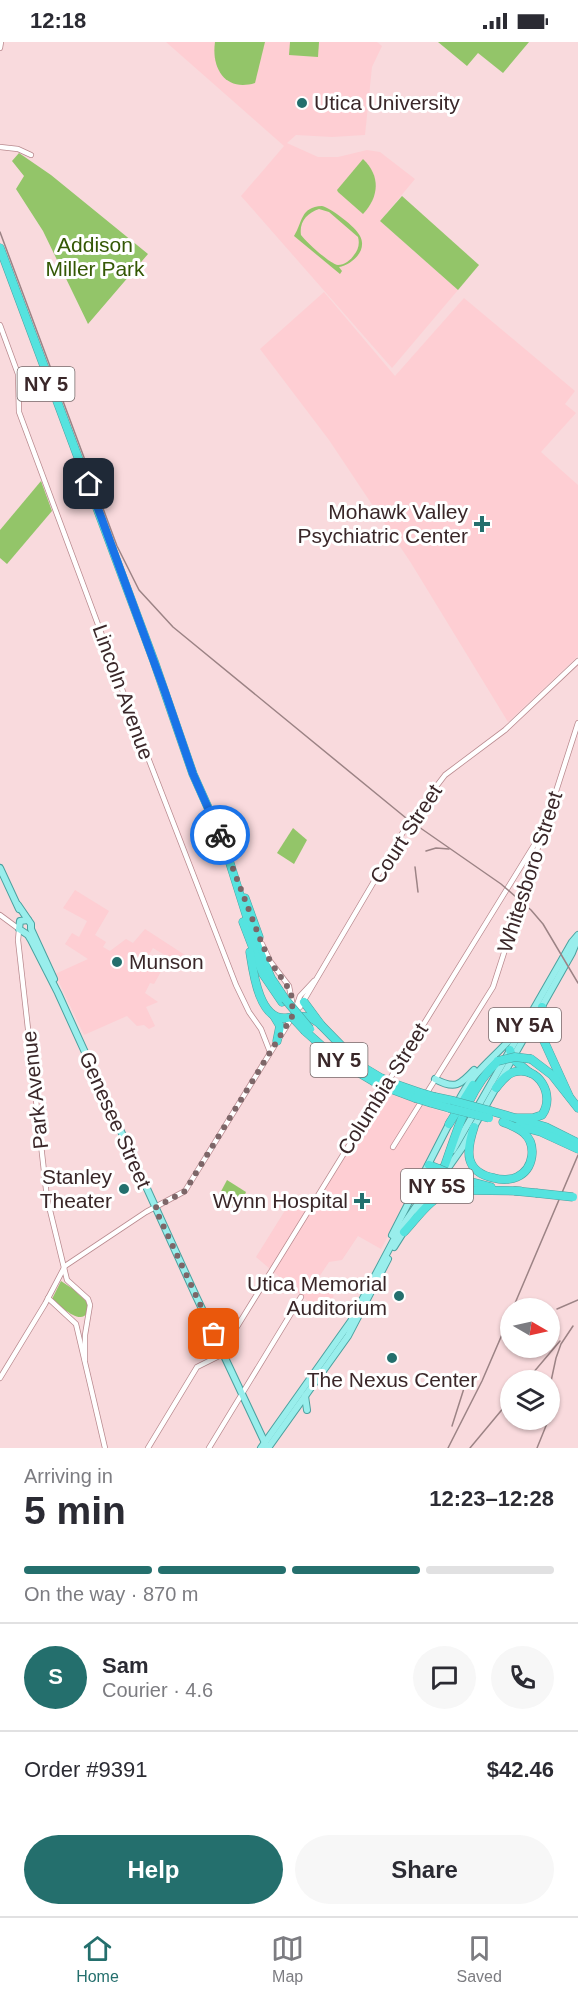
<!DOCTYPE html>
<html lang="en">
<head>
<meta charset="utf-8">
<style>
	body { margin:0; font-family:Arial,sans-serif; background:#f7f7f7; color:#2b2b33; height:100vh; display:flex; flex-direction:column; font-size:22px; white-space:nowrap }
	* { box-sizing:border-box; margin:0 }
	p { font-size:20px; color:#7c7c81 }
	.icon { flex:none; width:33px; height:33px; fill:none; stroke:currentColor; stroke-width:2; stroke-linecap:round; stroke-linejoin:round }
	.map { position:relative; height:1406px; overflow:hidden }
	.details { display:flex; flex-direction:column; background:#fff; flex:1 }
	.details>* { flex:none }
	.needle { width:39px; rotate:99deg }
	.tools { position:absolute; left:500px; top:1256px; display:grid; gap:12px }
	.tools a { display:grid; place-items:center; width:60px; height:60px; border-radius:50%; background:#fff; box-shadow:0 2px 4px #0004; font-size:30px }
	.pin { position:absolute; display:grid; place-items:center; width:51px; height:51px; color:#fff; margin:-26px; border-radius:12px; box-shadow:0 3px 9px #0006 }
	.courier { position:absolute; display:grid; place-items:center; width:60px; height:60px; margin:-30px; border:4px solid #1a73e8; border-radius:50%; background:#fff; color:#222; box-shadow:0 2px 8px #0007 }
	.summary em { font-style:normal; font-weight:600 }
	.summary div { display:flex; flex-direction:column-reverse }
	.summary { display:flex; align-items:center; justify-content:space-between; height:102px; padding:0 24px }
	h1 { font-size:39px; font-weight:600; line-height:45px }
	.bar { display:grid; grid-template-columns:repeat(4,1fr); gap:9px 6px; align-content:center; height:72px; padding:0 24px }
	.bar i { height:8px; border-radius:4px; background:#e1e1e2 }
	.bar .on { background:#246f6d }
	.bar p { grid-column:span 4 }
	.line { display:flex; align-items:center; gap:15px; padding:0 24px; border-top:2px solid #e1e1e2 }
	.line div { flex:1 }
	.round { display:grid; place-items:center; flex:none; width:63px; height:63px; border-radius:32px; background:#f7f7f7 }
	.action { display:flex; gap:12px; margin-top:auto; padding:12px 24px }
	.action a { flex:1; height:69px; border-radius:36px; background:#246f6d; color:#fff; font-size:24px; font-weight:600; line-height:69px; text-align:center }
	.action a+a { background:#f7f7f7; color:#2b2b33 }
	.status { display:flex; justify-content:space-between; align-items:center; height:42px; padding:0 30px; background:#fff; direction:ltr }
	.status svg { height:16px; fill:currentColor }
	.menu { display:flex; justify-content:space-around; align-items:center; height:84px; border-top:2px solid #e1e1e2; background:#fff; font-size:16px; color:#7c7c81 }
	.menu a { display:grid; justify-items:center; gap:3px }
	.menu .on { color:#246f6d }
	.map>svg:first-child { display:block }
</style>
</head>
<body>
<div class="status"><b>12:18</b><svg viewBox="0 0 49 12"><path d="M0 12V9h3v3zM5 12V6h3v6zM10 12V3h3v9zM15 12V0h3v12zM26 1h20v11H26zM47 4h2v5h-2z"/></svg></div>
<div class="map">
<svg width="578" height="1406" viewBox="0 0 578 1406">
	<rect width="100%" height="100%" fill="#f9dadd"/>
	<g fill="#feced3">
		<polygon points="166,0 377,0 382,4 372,25 365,93 332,95 296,93 287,101 318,115 338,115 367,108 380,110 415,137 380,179 458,248 392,326 241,154 284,104"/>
		<polygon points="324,250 395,334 464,256 575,349 565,362 576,371 541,410 578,443 578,614 508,680 411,521 329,398 260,307"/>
		<polygon points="75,848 109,869 95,893 106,900 103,905 110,909 126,897 133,901 145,887 188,915 183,924 153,906 147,916 163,926 154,942 150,941 145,951 158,960 146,965 155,984 149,987 144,983 137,984 127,974 84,993 55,932 88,917 65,902 72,891 79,895 87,879 63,866"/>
		<polygon points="384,1050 449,1072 428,1119 381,1207 358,1194 342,1218 329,1220 317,1238 334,1254 321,1270 256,1215 294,1154 313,1165"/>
	</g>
	<g fill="#93c569" fill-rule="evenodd">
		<path d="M215,0H265L255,41C226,50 211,27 215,0Z"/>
		<polygon points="290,0 319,0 318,15 289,13"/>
		<polygon points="438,0 529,0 503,31 478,11 467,24"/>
		<polygon points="19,111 51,133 148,212 88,282 43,189 16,147 24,134 12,119"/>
		<path d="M363,117C381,134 379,155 363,172L338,150L337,148Z"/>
		<polygon points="402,154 479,223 458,248 380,179"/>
		<path d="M322,164C331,166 356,185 360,194C368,209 351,223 339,225L342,229L340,232L294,194C303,180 300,165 322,164ZM319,167L329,170L358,195C360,202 358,208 354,213C351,218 344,223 338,223C330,222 306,200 301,193C299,180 307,171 319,167Z"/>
		<polygon points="41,439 52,469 7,522 0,516 0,488"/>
		<polygon points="293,786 307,798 294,822 277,811"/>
		<polygon points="227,1138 246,1150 239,1167 218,1155"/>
		<path d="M61,1239L73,1247L88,1261C88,1264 89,1268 87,1271C80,1284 58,1262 52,1257Z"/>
	</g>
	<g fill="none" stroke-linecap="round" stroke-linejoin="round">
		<g stroke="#b98a8f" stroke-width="6">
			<g id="minor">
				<polyline points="0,6 1,0"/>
				<polyline points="0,105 18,107 31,113"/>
				<polyline points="0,283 18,332 19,370 135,682 236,943 249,970 261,987 270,1010"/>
				<polyline points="0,873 19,887"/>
				<polyline points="19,888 18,898 47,1156 67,1238 88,1257 90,1263 85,1293 85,1319"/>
				<polyline points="262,902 270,919 289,944 293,965"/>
				<polyline points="296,966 300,954 314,939"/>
				<polyline points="295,969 300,965 409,780 445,733 505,688 578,619"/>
				<polyline points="393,1105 493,945 578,681"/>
				<polyline points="48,1256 76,1282 105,1406"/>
				<polyline points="0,1336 45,1262 65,1224 146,1170 185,1149 291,977"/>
				<polyline points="148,1406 197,1325 219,1314 544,787"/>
				<polyline points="209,1406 301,1255"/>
			</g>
		</g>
		<g stroke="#4ca19f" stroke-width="8">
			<g id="major">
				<polyline points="0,826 19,867"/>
				<polyline points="18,863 31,882 31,887 54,937"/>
				<polyline points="28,878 20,879 19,887 28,893 31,898 58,951 195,1252 266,1403"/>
				<path d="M435,1037C455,1048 460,1043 474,1028"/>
				<path d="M457,1062C474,1026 496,1016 519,987"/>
				<polyline points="453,1108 572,900 578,893"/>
				<polyline points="417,1170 462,1106 572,911 578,896"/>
				<polyline points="392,1193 450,1080"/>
				<polyline points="394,1205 406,1186"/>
				<polyline points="305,1354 307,1368"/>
				<polyline points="261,1406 351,1279 397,1192 443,1125"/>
				<polyline points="268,1406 348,1294 388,1217"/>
			</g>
		</g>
		<g stroke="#4ca19f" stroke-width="9">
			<g id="highway">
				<polyline points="0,206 154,619 193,732 223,799 251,888 271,936 285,957"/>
				<polyline points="245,856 259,895"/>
				<polyline points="243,880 263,932 282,960"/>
				<path d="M250,910C253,929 259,979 286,976C300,974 310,972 321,983"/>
				<polyline points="304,960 321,983 364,1027"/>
				<polyline points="542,965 539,988 569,1054"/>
				<polyline points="274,974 280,984 277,999"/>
				<path d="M305,989C327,1010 351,1027 378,1042"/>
				<polyline points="331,1006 381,1036"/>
				<polyline points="510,1008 513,1017 530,1031"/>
				<polyline points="531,1017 552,1033 578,1066"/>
				<polyline points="395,1042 418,1050"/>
				<path d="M496,1046C501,1040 506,1032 514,1030C538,1023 556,1053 542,1073L533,1076H517"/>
				<polyline points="391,1047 415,1056"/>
				<polyline points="435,1055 454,1059"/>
				<polyline points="431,1061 449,1066"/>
				<polyline points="491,1069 546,1085 578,1101"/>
				<polyline points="449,1082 473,1043"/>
				<polyline points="518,1084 541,1090 578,1107"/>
				<path d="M474,1085C466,1109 464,1130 494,1136C501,1138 511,1138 517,1135C534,1127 537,1103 524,1091C519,1086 510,1083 503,1080"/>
				<polyline points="429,1123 439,1127"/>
				<path d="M445,1123C458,1086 469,1046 498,1019"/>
				<polyline points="449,1134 491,1145"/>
				<polyline points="515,1149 536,1151"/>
				<path d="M404,1190C419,1174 431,1154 454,1148L520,1149"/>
			</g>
		</g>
		<use href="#minor" stroke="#fff" stroke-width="4.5"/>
		<use href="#major" stroke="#99eeec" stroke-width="6"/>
		<use href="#highway" stroke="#55e3df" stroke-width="8"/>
		<g stroke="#9c8385" stroke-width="1.5">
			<polyline points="0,190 117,504 139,548 173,585 406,776 501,842 531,868 543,882 578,941"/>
			<polyline points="426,809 436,806 449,807"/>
			<polyline points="415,825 418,850"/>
			<polyline points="513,1266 578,1113"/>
			<polyline points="557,1267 578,1258"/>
			<polyline points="527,1338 560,1299"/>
			<polyline points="452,1384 466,1340"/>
			<polyline points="448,1406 482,1339 510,1274"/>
			<polyline points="470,1406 510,1358"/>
			<polyline points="537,1406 550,1374 550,1344 556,1316 561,1302 573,1284"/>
		</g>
		<g stroke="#4ca19f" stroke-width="9" stroke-linecap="butt">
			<g id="highway-bridge">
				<polyline points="285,957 310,987"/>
				<polyline points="293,976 305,989"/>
				<polyline points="498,1019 515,1015 531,1017"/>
				<polyline points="381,1036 395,1042"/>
				<polyline points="378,1042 391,1047"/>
				<polyline points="418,1050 435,1055"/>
				<polyline points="415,1056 431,1061"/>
				<polyline points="454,1059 491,1069"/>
				<polyline points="449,1066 489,1076"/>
				<polyline points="439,1127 451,1132"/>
				<polyline points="536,1151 573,1155"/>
			</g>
		</g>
		<use href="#highway-bridge" stroke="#55e3df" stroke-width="8"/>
	</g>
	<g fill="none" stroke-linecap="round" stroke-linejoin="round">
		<polyline stroke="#7d6668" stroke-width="6" stroke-dasharray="0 10.8" points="214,1292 155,1166 185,1149 293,973 291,950 270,919 262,902 220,793"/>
		<polyline stroke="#1a73e8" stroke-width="8" points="89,442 165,650 193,732 220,793"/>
	</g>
	<g fill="#246f6d" stroke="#fff" stroke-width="2">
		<circle cx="302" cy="61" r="6"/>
		<path d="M479 473h6v6h6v6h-6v6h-6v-6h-6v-6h6z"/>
		<circle cx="117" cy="920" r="6"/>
		<circle cx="124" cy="1147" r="6"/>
		<path d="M359 1150h6v6h6v6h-6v6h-6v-6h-6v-6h6z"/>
		<circle cx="399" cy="1254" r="6"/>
		<circle cx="392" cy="1316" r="6"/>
	</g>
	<g text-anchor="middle" stroke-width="6" stroke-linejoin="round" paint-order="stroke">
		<g fill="#fff" stroke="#756869" stroke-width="1.5">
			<rect x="17.5" y="325" width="57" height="34" rx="4.5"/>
			<rect x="489" y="966" width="72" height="34" rx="4.5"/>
			<rect x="310.5" y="1001" width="57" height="34" rx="4.5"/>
			<rect x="401" y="1127" width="72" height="34" rx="4.5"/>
		</g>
		<g font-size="20" font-weight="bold" fill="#3a2729">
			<text x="46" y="349">NY 5</text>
			<text x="525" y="990">NY 5A</text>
			<text x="339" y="1025">NY 5</text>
			<text x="437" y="1151">NY 5S</text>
		</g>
		<g font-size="21" fill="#3a2729" stroke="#fff" text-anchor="end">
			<text x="314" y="68" text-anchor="start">Utica University</text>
			<text x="468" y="477">Mohawk Valley<tspan x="468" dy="24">Psychiatric Center</tspan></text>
			<text x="129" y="927" text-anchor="start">Munson</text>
			<text x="112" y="1142">Stanley<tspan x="112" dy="24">Theater</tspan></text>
			<text x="348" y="1166">Wynn Hospital</text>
			<text x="387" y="1249">Utica Memorial<tspan x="387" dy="24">Auditorium</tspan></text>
			<text x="392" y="1345" text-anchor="middle">The Nexus Center</text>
		</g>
		<g font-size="21" fill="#345805" stroke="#fff">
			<text x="95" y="210">Addison<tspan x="95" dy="24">Miller Park</tspan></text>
		</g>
		<g font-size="21" fill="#3a2729" stroke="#fff">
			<text transform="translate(123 650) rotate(70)" y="7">Lincoln Avenue</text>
			<text transform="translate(406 792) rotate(-57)" y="7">Court Street</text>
			<text transform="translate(530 830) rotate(-72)" y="7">Whitesboro Street</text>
			<text transform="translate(383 1047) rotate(-58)" y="7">Columbia Street</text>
			<text transform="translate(35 1048) rotate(-96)" y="7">Park Avenue</text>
			<text transform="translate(115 1078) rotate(66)" y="7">Genesee Street</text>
		</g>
	</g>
</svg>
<div class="tools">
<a><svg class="needle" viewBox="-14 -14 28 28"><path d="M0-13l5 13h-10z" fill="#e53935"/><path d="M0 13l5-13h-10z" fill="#7c7c81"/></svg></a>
<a><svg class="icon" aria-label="layers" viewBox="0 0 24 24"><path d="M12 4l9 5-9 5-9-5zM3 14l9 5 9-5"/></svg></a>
</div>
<div class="pin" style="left:214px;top:1292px;background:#ea580c"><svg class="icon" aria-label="bag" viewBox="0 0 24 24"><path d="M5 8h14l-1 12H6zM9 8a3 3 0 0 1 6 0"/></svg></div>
<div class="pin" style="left:89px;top:442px;background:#1f2937"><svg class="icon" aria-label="home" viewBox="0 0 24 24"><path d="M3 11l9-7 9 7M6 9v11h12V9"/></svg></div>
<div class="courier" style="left:220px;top:793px"><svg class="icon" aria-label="bike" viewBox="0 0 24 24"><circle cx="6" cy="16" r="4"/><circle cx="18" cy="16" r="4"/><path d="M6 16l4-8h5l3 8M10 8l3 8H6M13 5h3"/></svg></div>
</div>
<section class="details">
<div class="summary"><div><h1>5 min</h1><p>Arriving in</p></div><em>12:23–12:28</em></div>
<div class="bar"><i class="on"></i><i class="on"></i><i class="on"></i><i></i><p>On the way · 870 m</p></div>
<div class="line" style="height:108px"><b class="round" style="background:#246f6d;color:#fff">S</b><div><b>Sam</b><p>Courier · 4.6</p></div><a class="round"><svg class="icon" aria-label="chat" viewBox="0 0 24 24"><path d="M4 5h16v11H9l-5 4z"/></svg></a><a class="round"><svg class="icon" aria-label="phone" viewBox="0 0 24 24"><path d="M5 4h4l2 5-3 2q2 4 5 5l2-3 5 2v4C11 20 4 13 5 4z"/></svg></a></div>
<div class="line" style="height:78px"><div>Order #9391</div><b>$42.46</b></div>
<div class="action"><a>Help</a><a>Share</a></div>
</section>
<nav class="menu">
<a class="on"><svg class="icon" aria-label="home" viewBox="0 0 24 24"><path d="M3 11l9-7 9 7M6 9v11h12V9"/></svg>Home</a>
<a><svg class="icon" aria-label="map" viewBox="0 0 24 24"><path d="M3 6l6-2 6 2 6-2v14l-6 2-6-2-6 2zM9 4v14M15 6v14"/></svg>Map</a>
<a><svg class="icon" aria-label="saved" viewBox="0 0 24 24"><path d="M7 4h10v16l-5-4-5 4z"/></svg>Saved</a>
</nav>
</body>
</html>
